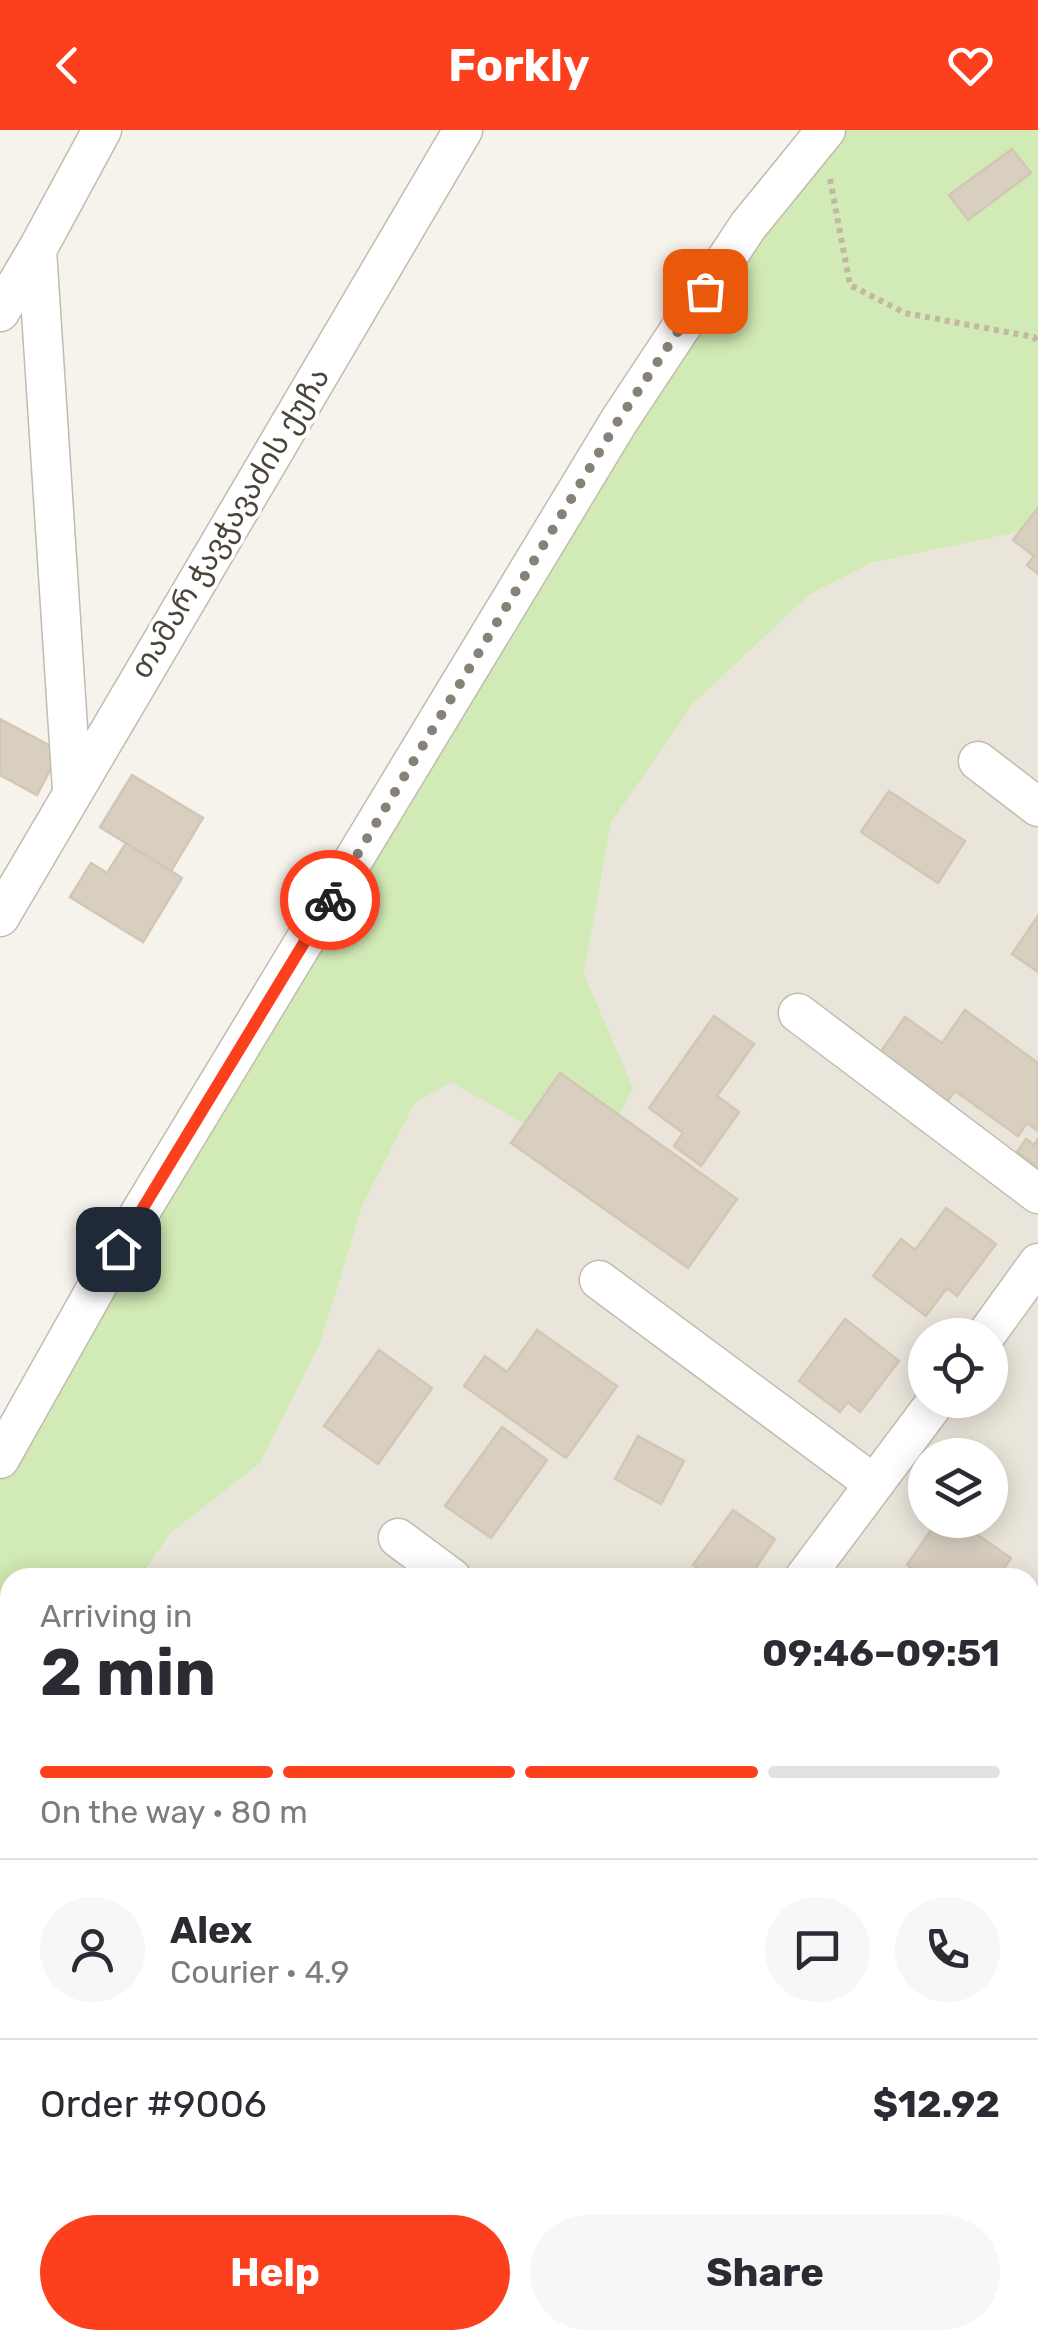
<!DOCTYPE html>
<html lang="en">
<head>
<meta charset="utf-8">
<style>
	body { margin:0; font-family:Rubik,"Noto Sans Georgian",sans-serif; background:#f7f7f7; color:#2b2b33; height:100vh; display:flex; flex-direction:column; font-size:38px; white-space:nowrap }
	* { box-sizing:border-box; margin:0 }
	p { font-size:32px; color:#7c7c81 }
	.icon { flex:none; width:55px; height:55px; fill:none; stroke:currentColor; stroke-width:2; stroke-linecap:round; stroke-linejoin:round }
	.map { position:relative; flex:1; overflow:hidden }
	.panel { position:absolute; left:0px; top:1438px; width:1040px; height:782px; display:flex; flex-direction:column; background:#fff; border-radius:30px 30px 0 0; box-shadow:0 5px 25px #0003 }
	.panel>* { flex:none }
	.fabs { position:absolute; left:908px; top:1188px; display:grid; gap:20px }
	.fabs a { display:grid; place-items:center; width:100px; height:100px; border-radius:50%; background:#fff; box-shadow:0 5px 25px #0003; font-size:50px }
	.pin { position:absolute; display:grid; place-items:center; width:85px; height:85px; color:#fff; margin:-42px; border-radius:20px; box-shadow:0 5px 15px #0006 }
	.courier { position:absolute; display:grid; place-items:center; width:100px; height:100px; margin:-50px; border:8px solid #fc3f1d; border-radius:50%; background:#fff; color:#222; box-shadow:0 2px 12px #0007 }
	.head em { font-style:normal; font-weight:700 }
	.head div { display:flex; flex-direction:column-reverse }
	.head { display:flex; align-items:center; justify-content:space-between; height:170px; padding:0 40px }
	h1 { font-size:65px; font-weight:700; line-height:75px }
	.bar { display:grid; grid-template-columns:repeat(4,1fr); gap:15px 10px; align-content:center; height:120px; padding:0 40px }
	.bar i { height:12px; border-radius:8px; background:#e1e1e2 }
	.bar .on { background:#fc3f1d }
	.bar p { grid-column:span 4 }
	.line { display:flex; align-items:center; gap:25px; padding:0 40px; border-top:2px solid #e1e1e2 }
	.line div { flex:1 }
	.round { display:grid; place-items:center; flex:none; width:105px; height:105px; border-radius:52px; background:#f7f7f7 }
	.button { display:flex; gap:20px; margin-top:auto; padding:20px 40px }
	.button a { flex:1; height:115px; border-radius:60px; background:#fc3f1d; color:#fff; font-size:40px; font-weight:700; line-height:115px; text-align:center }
	.button a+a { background:#f7f7f7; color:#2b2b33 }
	header { display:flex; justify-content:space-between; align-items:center; height:130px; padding:0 40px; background:#fc3f1d; color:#fff; font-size:45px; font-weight:700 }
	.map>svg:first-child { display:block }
</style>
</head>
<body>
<header><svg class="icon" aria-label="back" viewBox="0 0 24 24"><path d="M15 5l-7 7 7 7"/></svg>Forkly<svg class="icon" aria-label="heart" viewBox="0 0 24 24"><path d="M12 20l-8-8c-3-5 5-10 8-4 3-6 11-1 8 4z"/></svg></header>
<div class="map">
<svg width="1038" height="2219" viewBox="0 0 1038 2219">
	<rect width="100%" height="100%" fill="#f6f3ec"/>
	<g fill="#eae5da" fill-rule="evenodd">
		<path d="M1038,398V1826L1030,1820V1448H141L171,1403L260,1333L320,1214L363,1074L415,973L451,951L553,1010L632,958L584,844L611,693L693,574L809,465L871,433ZM925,1205H990V1270H925ZM925,1325H990V1390H925Z"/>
		<polygon points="1030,1944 1038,1950 1038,2219 226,2219 233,2210 1030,2210"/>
		<polygon points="0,2144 10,2152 10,2210 85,2210 96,2219 0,2219"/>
	</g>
	<g fill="#d2eab5">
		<polygon points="826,0 1038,0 1038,398 871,433 809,465 693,574 611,693 584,844 633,958 604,1015 553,1010 451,952 415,973 363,1074 320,1214 260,1333 171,1403 141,1447 10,1448 10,1644 0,1659 0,1329 296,829"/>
		<polygon points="0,1718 10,1725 10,2152 0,2144"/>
		<polygon points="85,2210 233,2210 226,2219 96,2219"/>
	</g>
	<g fill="#d8cfc1" stroke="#d3c7b4" stroke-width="2.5">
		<polygon points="1012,19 1031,43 968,90 949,65"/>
		<polygon points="1038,378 1038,444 1027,435 1034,426 1013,410"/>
		<polygon points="0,589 60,621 37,665 0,645"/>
		<polygon points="132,645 203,688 171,741 100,697"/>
		<polygon points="889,661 965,711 938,753 861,702"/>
		<polygon points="126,713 182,748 143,812 70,767 91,733 107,743"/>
		<polygon points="1038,786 1038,842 1012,824"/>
		<polygon points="965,880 1038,933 1038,1001 1027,993 1018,1006 955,961 942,979 875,930 905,887 942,913"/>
		<polygon points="714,886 754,914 717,966 739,982 701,1036 674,1016 683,1003 649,978"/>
		<polygon points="560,943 737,1069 688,1138 511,1013"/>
		<polygon points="1026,1009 1034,1015 1038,1009 1038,1037 1017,1022"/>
		<polygon points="946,1078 996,1114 957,1166 947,1158 926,1186 873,1146 901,1109 915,1120"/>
		<polygon points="845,1189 899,1231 860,1282 848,1272 840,1282 799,1251"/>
		<polygon points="537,1200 617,1256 566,1328 464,1256 485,1226 507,1242"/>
		<polygon points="379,1220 432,1258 378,1334 324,1296"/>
		<polygon points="502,1297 547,1330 491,1408 445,1376"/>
		<polygon points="638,1306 684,1331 661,1374 615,1349"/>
		<polygon points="733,1380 775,1409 749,1448 711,1448 693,1435"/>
		<polygon points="938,1390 956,1390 1011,1428 998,1448 910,1448 915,1441 907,1435"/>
		<polygon points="1038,1480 1038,1527 1030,1537 1030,1490"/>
		<polygon points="1038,1703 1038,1779 1030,1789 1030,1713"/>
		<polygon points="1038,2046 1038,2105 1030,2099 1030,2057"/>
		<polygon points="321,2210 370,2210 377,2215 381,2210 415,2210 414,2219 315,2219"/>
		<polygon points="482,2210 522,2210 515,2219 495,2219"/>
		<polygon points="709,2210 789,2210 783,2219 706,2219"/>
		<polygon points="949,2210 1022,2210 1016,2219 962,2219"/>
	</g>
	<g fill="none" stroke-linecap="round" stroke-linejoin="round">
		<g stroke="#c2bbae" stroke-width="41">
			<g id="street">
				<polyline points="0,182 37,120"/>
				<polyline points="978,631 1038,677"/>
				<polyline points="72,660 37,120 102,0"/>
				<polyline points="0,787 463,0"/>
				<polyline points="798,883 1038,1064"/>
				<polyline points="599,1150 874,1354"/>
				<polyline points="986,1205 1038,1133"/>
				<polyline points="0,1329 118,1119 619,291 748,96 826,0"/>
				<polyline points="398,1408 452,1448"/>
				<polyline points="804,1448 937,1270"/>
				<polyline points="1030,1937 1038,1926"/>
				<polyline points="226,2219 233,2210"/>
				<polyline points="817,2219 824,2210"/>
			</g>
		</g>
		<polyline stroke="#c4b79f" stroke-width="6" stroke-dasharray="5 5" stroke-linecap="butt" points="830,49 850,155 905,183 1034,207 1038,213"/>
		<use href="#street" stroke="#fff" stroke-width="38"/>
	</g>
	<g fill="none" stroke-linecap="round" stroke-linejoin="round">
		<polyline stroke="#878178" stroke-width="10" stroke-dasharray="0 18" points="330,770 618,291 705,161"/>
		<polyline stroke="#fc3f1d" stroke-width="12" points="118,1119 330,770"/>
	</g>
	<g text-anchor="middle" stroke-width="8" stroke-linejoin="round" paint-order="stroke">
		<g font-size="30" fill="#4b4439" stroke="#fff">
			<text transform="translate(230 393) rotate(-59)" y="10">თამარ ჭავჭავაძის ქუჩა</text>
		</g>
	</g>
</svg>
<div class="fabs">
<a><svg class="icon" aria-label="locate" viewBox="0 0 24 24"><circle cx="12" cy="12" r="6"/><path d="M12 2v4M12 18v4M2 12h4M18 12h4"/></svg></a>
<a><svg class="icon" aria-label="layers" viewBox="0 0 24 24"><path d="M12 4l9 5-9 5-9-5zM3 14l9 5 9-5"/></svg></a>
</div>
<div class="pin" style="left:705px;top:161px;background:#ea580c"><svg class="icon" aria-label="bag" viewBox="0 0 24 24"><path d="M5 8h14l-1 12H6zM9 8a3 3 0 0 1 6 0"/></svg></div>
<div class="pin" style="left:118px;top:1119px;background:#1f2937"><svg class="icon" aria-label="home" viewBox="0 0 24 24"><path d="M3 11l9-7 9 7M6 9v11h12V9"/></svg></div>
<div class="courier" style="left:330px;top:770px"><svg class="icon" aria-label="bike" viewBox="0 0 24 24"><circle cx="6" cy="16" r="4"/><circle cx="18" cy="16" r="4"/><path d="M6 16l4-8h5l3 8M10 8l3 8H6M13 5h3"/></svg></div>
<section class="panel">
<div class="head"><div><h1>2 min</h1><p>Arriving in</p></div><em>09:46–09:51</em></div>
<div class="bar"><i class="on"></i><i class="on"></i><i class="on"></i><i></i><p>On the way · 80 m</p></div>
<div class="line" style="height:180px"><a class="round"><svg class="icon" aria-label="person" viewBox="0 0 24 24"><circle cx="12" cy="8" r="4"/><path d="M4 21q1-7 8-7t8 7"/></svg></a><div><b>Alex</b><p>Courier · 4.9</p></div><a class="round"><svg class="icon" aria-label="chat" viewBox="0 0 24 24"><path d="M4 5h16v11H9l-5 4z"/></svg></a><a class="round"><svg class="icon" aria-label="phone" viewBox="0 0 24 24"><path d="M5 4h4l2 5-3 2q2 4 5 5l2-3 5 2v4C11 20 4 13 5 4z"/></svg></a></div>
<div class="line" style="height:130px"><div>Order #9006</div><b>$12.92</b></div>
<div class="button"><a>Help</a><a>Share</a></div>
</section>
</div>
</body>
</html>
